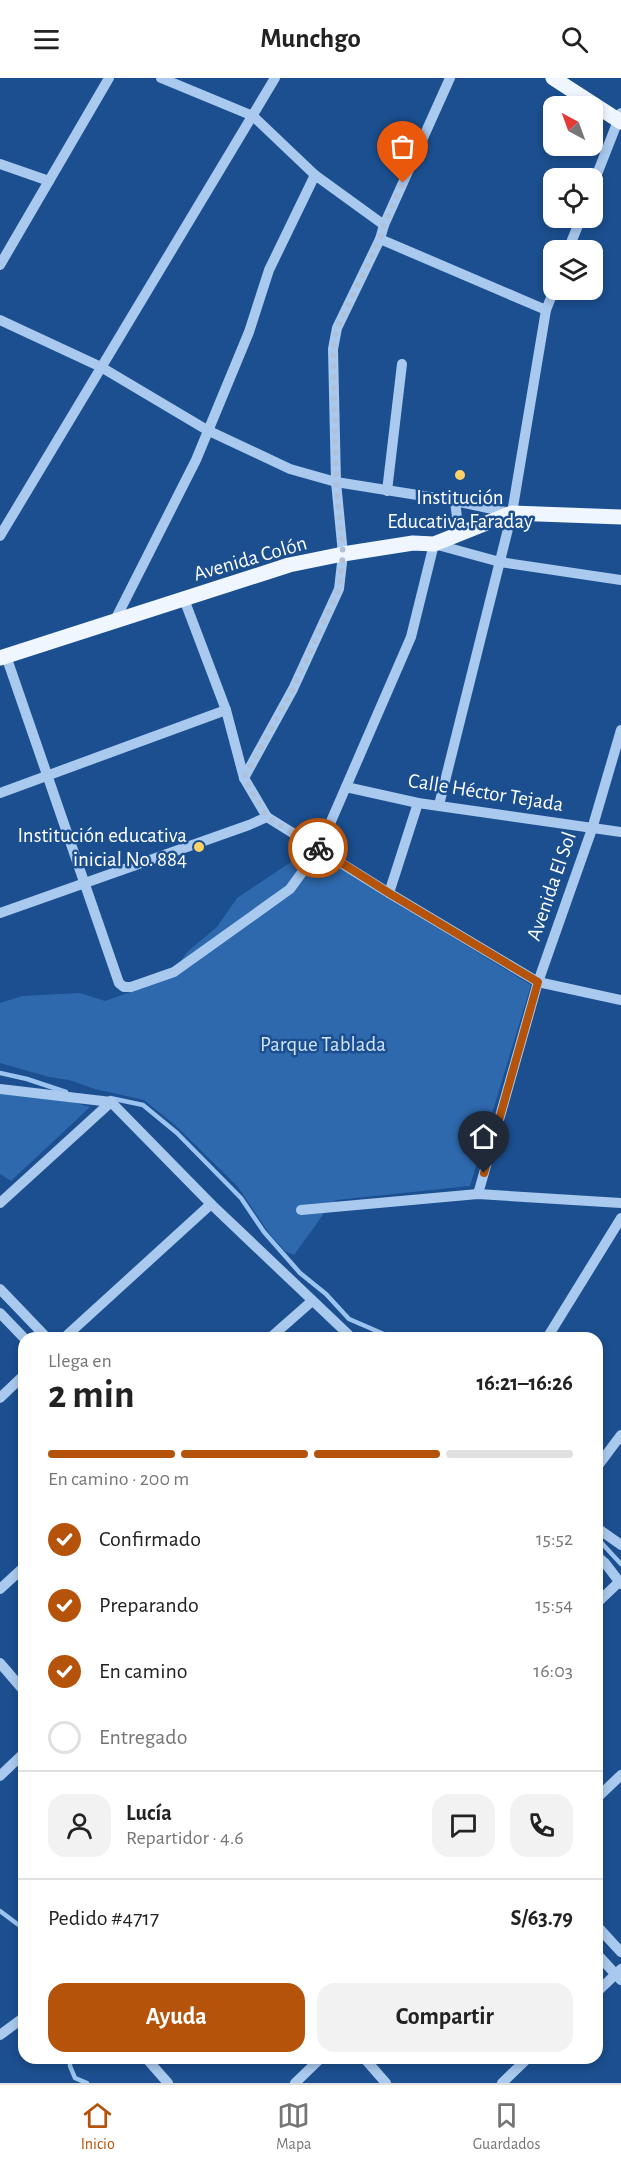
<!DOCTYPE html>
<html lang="es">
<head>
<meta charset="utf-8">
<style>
	body { margin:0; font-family:"Alegreya Sans",sans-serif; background:#f2f2f2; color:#222; height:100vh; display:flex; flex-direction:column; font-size:22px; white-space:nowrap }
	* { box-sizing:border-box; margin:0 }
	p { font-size:20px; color:#767676 }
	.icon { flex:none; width:33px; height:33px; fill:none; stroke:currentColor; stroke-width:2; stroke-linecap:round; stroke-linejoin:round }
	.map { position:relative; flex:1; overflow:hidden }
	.sheet { position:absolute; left:18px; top:1254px; width:585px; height:732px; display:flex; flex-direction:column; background:#fff; border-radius:18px; box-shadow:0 3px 9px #0003 }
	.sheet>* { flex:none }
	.needle { width:39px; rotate:319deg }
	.fabs { position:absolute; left:543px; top:18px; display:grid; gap:12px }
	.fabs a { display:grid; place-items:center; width:60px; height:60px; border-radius:12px; background:#fff; box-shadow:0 3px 9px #0003; font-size:30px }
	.pin { position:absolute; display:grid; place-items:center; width:51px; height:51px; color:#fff; margin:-62px -26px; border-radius:50% 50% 50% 0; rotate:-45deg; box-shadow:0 0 6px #0007 }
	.pin .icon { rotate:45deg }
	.courier { position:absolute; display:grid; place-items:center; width:60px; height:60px; margin:-30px; border:4px solid #b45309; border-radius:50%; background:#fff; color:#222; box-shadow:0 2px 8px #0007 }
	.overview em { font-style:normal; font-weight:700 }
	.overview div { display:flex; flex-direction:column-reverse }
	.overview { display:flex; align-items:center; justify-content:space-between; height:102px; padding:0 30px }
	h1 { font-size:39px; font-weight:700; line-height:45px }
	.bar { display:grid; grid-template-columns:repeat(4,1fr); gap:9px 6px; align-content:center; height:72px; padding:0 30px }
	.bar i { height:8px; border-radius:4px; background:#e0e0e0 }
	.bar .active { background:#b45309 }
	.bar p { grid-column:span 4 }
	.line { display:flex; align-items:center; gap:15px; padding:0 30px; border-top:2px solid #e0e0e0 }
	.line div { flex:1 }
	.round { display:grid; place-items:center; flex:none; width:63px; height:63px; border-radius:18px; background:#f2f2f2 }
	ol { padding:0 30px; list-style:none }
	li { display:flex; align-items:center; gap:18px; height:66px }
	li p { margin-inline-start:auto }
	li .icon { padding:6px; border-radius:50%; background:#b45309; color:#fff; stroke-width:4 }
	li:last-child { color:#767676 }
	li i { width:33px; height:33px; border:3px solid #e0e0e0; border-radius:50% }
	.cta { display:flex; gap:12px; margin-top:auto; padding:12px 30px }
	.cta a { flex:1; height:69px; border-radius:18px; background:#b45309; color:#fff; font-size:24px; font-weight:700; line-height:69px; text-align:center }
	.cta a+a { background:#f2f2f2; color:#222 }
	header { display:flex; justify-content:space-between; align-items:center; height:78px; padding:0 30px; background:#fff; font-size:27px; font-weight:700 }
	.tab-bar { display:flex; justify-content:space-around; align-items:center; height:84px; border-top:2px solid #e0e0e0; background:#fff; font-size:16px; color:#767676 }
	.tab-bar a { display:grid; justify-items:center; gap:3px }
	.tab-bar .active { color:#b45309 }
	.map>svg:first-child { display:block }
</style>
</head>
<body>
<header><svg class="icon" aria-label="menu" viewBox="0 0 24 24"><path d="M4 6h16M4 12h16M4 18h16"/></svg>Munchgo<svg class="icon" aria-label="search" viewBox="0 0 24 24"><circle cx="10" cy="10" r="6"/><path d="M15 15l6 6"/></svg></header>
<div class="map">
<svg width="621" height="2005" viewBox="0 0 621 2005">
	<rect width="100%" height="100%" fill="#1b4f8f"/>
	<g fill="#2e69ad">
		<polygon points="322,768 385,818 531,907 470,1108 336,1122 325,1134 294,1177 285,1173 269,1155 238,1109 175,1047 144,1022 95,1011 69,1002 49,999 0,985 0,925 22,918 80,915 105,923 169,900 187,874 217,849 237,820 303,776"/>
		<polygon points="0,1007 18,1008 90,1029 11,1103 0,1096"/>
	</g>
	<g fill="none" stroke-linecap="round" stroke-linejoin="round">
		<g stroke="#9cc4f0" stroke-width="4.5">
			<polyline points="0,995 27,1001 66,1014"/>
			<polyline points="110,1020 143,1027 177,1055 241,1120 264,1154 300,1195 326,1216 349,1241 393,1260"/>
			<polyline points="597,1460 621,1486"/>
			<polyline points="0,1833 24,1851"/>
			<polyline points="70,1980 70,1988 75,2000 87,2005"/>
		</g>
		<g stroke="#a9c9ee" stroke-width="10">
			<polyline points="161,0 253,38 315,97 384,147"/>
			<polyline points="0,86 49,103"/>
			<polyline points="592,109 621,35"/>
			<polyline points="380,161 546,232"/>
			<polyline points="568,172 581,140"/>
			<polyline points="0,187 109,0"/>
			<polyline points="0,242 101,289 207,352 290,391 336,404 455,423 511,435"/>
			<polyline points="387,413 402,286"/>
			<polyline points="455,423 459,456"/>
			<polyline points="0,458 275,0"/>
			<polyline points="184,521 226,632 244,700 267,739 389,815 538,904 621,922"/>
			<polyline points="114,544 196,382 249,254 269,192 315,97"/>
			<polyline points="6,578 119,905 124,909 131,909 174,894 290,811 319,771 411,559 434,466 500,484 621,502"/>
			<polyline points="244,700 293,611 339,511 343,476 336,404 333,271 337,250 380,161 384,147 450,0"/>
			<polyline points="346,709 418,725 621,754"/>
			<polyline points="0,715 226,632"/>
			<polyline points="439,727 512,435 546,232 554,212"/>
			<polyline points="389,815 418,725"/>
			<polyline points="0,835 249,747 267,739"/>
			<polyline points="0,1011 111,1024 211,1126 64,1260"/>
			<polyline points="478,1116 538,904 592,751 621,652"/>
			<polyline points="0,1125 111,1024"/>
			<polyline points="211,1126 352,1260"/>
			<polyline points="301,1132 478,1116 621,1125"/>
			<polyline points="0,1211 47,1260"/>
			<polyline points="0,1235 24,1260"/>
			<polyline points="270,1260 312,1223"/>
			<polyline points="547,1260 621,1140"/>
			<polyline points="0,1320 24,1297"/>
			<polyline points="597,1389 621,1357"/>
			<polyline points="597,1450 621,1467"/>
			<polyline points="597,1478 605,1485 621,1506"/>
			<polyline points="0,1511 24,1489"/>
			<polyline points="597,1525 619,1504"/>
			<polyline points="0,1585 24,1613"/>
			<polyline points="0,1698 24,1675"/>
			<polyline points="597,1720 621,1697"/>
			<polyline points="597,1848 621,1874"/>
			<polyline points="597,1876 621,1902"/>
			<polyline points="597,1914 621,1891"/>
			<polyline points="0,1957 23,1940"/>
			<polyline points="146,1980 168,2005"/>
			<polyline points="364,1980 386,2005"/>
			<polyline points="295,2005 321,1980"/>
			<polyline points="502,2005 528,1980"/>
		</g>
		<g stroke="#f0f6ff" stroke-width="15">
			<polyline points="553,0 621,44"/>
			<polyline points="0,580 289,487 343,476 413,465 434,466 512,435 621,439"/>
		</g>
	</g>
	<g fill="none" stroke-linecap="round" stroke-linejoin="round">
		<polyline stroke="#afc1d8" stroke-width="6" stroke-dasharray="0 10.8" points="318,770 267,739 244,700 293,611 339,511 343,476 336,404 333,271 337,250 380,161 384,147 403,105"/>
		<polyline stroke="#b45309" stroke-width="8" points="318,770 389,815 538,904 484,1095"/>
	</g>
	<g fill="#ffd166" stroke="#1b4f8f" stroke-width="2">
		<circle cx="460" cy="397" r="6"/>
		<circle cx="199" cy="769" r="6"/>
	</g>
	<g text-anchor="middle" stroke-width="5" stroke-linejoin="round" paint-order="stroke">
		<g font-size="21" fill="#fff" stroke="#1b4f8f">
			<text x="460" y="426">Institución<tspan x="460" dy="24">Educativa Faraday</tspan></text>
			<text x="187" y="764" text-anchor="end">Institución educativa<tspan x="187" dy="24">inicial No. 884</tspan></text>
		</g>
		<g font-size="21" fill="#fff" stroke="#1b4f8f">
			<text transform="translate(250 480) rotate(-16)" y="7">Avenida Colón</text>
			<text transform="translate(486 714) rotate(9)" y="7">Calle Héctor Tejada</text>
			<text transform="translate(551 808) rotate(-71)" y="7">Avenida El Sol</text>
		</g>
		<g font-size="21" fill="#cfe3fa" stroke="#1b4f8f">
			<text x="323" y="973">Parque Tablada</text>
		</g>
	</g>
</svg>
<div class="fabs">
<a><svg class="needle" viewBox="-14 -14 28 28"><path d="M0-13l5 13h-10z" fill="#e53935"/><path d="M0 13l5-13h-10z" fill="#767676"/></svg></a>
<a><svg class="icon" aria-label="locate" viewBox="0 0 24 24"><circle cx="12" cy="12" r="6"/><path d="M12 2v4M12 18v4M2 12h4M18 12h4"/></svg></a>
<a><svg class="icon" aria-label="layers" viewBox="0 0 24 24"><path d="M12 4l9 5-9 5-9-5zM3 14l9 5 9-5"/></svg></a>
</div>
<div class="pin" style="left:403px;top:105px;background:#ea580c"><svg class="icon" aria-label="bag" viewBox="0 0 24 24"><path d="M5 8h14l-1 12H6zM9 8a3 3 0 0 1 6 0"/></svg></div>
<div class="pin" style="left:484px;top:1095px;background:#1f2937"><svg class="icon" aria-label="home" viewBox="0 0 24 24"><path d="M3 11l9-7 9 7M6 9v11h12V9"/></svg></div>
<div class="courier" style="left:318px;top:770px"><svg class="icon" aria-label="bike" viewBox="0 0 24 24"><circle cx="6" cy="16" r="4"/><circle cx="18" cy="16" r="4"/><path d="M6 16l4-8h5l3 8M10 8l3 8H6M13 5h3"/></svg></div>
<section class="sheet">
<div class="overview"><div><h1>2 min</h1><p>Llega en</p></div><em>16:21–16:26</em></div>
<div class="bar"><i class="active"></i><i class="active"></i><i class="active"></i><i></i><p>En camino · 200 m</p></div>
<ol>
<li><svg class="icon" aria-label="check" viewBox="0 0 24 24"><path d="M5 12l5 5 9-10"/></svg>Confirmado<p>15:52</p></li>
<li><svg class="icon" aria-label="check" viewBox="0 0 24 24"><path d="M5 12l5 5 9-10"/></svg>Preparando<p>15:54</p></li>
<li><svg class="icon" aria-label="check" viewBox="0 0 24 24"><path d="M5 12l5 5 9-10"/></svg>En camino<p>16:03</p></li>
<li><i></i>Entregado</li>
</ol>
<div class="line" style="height:108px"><a class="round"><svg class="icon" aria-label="person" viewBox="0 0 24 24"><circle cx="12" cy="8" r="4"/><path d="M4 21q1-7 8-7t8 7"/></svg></a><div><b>Lucía</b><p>Repartidor · 4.6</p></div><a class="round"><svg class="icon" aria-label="chat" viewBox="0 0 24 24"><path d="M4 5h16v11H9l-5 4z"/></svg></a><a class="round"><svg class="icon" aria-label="phone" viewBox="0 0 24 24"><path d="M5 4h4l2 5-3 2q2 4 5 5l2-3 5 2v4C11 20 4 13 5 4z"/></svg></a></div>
<div class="line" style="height:78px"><div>Pedido #4717</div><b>S/63.79</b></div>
<div class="cta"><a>Ayuda</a><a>Compartir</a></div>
</section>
</div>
<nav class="tab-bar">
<a class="active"><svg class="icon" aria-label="home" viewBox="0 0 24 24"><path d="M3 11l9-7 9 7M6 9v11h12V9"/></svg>Inicio</a>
<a><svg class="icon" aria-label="map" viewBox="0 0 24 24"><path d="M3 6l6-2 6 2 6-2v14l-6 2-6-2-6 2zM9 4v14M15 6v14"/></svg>Mapa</a>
<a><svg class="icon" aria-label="saved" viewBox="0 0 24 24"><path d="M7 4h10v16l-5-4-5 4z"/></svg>Guardados</a>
</nav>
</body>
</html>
